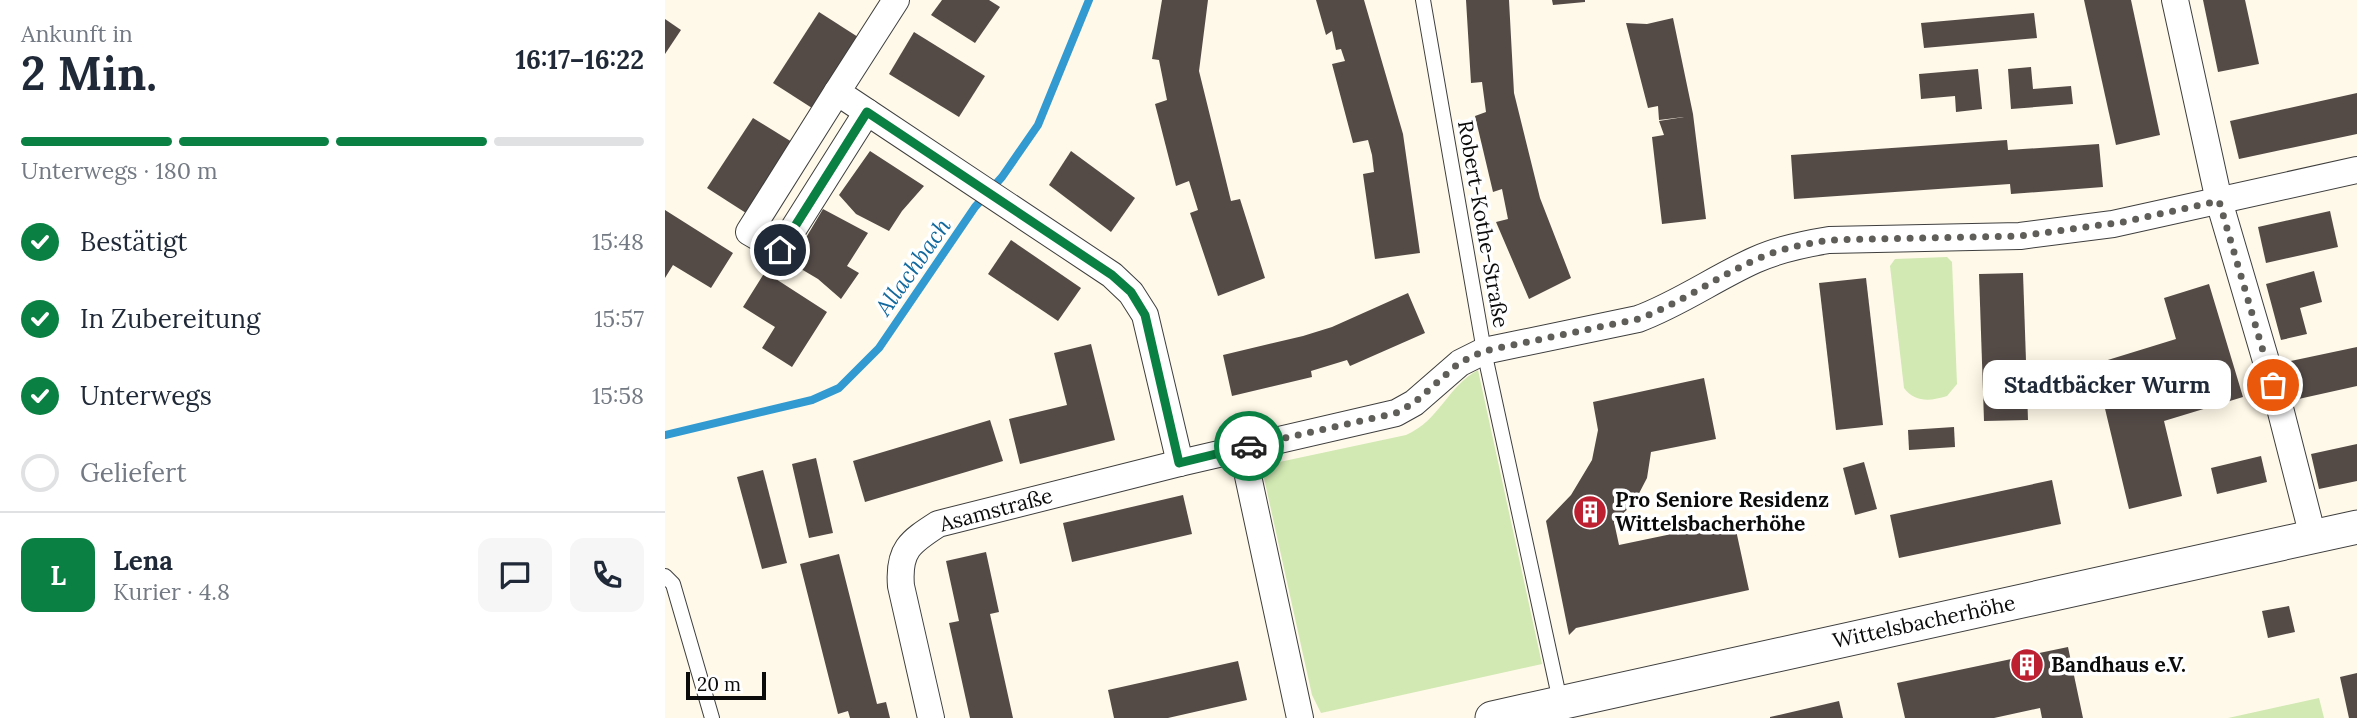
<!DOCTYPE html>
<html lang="de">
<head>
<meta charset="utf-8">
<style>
	body { margin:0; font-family:Lora,serif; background:#f6f6f7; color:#1f2937; height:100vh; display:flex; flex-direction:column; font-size:26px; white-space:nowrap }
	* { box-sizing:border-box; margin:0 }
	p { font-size:23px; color:#747a83 }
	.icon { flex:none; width:38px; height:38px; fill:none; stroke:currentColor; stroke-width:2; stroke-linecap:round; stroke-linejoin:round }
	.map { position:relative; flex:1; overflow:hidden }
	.panel { display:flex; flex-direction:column; background:#fff; width:665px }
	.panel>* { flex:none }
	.scale { position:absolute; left:21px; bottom:18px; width:80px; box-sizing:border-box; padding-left:7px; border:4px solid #0b0b0b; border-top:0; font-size:19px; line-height:24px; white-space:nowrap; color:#0b0b0b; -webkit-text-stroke:5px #fff; paint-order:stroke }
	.pin { position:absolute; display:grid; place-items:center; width:60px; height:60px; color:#fff; margin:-30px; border:4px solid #fff; border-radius:50%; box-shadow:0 2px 7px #0007 }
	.courier { position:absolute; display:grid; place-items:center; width:70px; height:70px; margin:-35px; border:5px solid #0b8043; border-radius:50%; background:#fff; color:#222; box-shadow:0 2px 9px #0007 }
	.bubble { position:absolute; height:49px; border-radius:14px; background:#fff; box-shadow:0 4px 18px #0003; font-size:23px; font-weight:800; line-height:49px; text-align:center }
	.overview em { font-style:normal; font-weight:800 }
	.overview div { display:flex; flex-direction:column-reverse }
	.overview { display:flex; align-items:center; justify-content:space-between; height:119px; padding:0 21px }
	h1 { font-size:46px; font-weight:800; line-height:52px }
	.bar { display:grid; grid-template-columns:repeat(4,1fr); gap:10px 7px; align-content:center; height:84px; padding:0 21px }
	.bar i { height:9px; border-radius:5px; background:#e0e1e3 }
	.bar .selected { background:#0b8043 }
	.bar p { grid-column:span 4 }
	.line { display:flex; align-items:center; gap:18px; padding:0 21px; border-top:2px solid #e0e1e3 }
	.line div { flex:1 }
	.round { display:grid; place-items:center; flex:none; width:74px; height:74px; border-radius:14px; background:#f6f6f7 }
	ol { padding:0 21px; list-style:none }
	li { display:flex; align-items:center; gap:21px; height:77px }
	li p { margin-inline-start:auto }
	li .icon { padding:7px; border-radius:50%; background:#0b8043; color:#fff; stroke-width:4 }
	li:last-child { color:#747a83 }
	li i { width:38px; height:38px; border:4px solid #e0e1e3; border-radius:50% }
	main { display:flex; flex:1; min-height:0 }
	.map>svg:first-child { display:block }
</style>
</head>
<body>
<main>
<section class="panel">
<div class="overview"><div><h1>2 Min.</h1><p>Ankunft in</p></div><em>16:17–16:22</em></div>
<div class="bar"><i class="selected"></i><i class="selected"></i><i class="selected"></i><i></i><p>Unterwegs · 180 m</p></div>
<ol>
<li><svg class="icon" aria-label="check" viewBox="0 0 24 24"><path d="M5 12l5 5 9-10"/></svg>Bestätigt<p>15:48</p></li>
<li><svg class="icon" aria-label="check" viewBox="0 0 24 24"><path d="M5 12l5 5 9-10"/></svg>In Zubereitung<p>15:57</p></li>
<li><svg class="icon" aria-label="check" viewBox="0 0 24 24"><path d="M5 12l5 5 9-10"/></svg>Unterwegs<p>15:58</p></li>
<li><i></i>Geliefert</li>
</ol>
<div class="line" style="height:126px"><b class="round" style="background:#0b8043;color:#fff">L</b><div><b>Lena</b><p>Kurier · 4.8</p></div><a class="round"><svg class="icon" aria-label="chat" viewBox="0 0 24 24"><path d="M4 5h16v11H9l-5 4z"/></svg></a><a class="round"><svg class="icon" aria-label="phone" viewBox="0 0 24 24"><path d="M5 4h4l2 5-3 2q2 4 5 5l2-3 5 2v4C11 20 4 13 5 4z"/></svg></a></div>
</section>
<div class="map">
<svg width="1692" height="718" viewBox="0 0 1692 718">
	<rect width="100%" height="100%" fill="#fff9e9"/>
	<g fill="#d2e9b3">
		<path d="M1282,257L1287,262L1292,384L1282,396C1266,401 1250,403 1239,388L1225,266L1230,259Z"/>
		<path d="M813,370L877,664L656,713L647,695L597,469L605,464L741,435C775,420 782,387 813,370Z"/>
		<polygon points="1654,698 1659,718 1563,718"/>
	</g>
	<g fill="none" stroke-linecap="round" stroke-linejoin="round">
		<polyline stroke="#329ad0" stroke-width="8" points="0,435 147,400 174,388 214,348 310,207 337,177 373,125 424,0"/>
	</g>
	<g fill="#544b47">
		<polygon points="277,0 324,0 335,7 310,43 266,15"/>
		<polygon points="497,0 543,0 534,71 566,201 575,199 600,278 553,296 525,213 533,210 524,181 511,186 490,104 502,100 494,60 487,59"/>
		<polygon points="651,0 699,0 738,134 755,253 710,259 698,174 709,172 707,155 703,140 688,143 667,64 680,61 676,49 671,50 667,31 661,35"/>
		<polygon points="801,0 844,0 849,93 875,198 906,278 864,299 831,222 843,219 837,189 828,192 810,116 821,112 817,82 806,83"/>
		<polygon points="887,0 920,0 920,2 888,5"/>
		<polygon points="1419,0 1466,0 1495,135 1451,145"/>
		<polygon points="1538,0 1580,0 1594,64 1553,72"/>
		<polygon points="154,12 193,37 147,108 108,83"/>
		<polygon points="1369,13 1372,38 1259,48 1256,23"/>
		<polygon points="1008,18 1028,114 1041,219 997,224 987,137 999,135 994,121 1019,117 994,120 993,106 983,108 961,23 982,24"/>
		<polygon points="0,19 16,30 0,54"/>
		<polygon points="249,32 320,76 294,117 224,74"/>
		<polygon points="1366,67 1368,89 1406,86 1408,104 1346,109 1343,69"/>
		<polygon points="1313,69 1317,109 1291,112 1290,96 1256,99 1254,74"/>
		<polygon points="1692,93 1692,134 1574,159 1565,121"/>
		<polygon points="88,118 127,142 81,213 42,188"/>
		<polygon points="1342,140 1343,150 1434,144 1438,187 1346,194 1345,184 1129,199 1126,155"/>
		<polygon points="205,151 259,186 237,211 224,231 191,214 174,195"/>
		<polygon points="406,151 470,198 446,232 384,185"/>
		<polygon points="158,209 203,233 182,266 194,273 176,299 153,279 126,263"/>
		<polygon points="0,210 68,253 46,288 8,265 0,278"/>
		<polygon points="1665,211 1673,247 1601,263 1593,227"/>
		<polygon points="346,240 416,288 393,321 323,274"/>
		<polygon points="1649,271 1657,302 1635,308 1642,334 1616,340 1601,284"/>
		<polygon points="100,272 162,312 127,367 97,348 110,327 78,307"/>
		<polygon points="1358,273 1363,420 1319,421 1314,274"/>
		<polygon points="1201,278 1218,425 1171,430 1154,283"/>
		<polygon points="1544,284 1578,397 1499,421 1517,496 1464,509 1436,392 1441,391 1433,363 1511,339 1499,298"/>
		<polygon points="743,293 760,333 685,366 682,360 646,371 647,377 567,396 558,355 638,336 667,327"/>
		<polygon points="426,344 450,440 355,464 344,419 402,405 389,353"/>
		<polygon points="1692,347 1692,386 1629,400 1621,362"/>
		<polygon points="1039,378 1051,439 986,452 982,478 969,503 949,522 954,545 1069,521 1084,590 911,628 904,635 881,521 906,495 927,460 933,430 928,402"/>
		<polygon points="325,420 338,461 200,502 188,461"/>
		<polygon points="1289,427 1290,447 1244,450 1243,430"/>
		<polygon points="1692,444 1692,481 1654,489 1646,454"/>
		<polygon points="1596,456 1602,482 1552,494 1546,468"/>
		<polygon points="151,458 168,533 144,538 127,464"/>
		<polygon points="1199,462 1212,509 1190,515 1178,468"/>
		<polygon points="98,470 122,563 97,569 72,477"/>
		<polygon points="1387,480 1396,524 1234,558 1225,515"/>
		<polygon points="518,495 527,534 407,562 398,523"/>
		<polygon points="321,552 334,612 325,614 348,718 305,718 284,623 294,621 281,561"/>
		<polygon points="174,554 212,704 221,702 225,718 185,718 183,711 173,714 135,564"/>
		<polygon points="1624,606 1630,632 1603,638 1597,611"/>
		<polygon points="1403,647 1418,718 1377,718 1375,708 1329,718 1240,718 1232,683"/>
		<polygon points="573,661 582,700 503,718 449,718 443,690"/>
		<polygon points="1692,673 1692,718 1684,718 1675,677"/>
		<polygon points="1174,701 1178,718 1105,718 1105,717"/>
	</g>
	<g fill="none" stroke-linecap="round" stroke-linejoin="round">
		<g stroke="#3e3e3e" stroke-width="16">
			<g id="service">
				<polyline points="758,0 819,351 895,701"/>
				<polyline points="0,576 8,584 47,718"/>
			</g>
		</g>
		<g stroke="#3e3e3e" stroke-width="28">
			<g id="minor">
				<polyline points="231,0 172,92 447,275 466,293 480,315 515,463"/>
				<polyline points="1510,0 1554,201 1616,412 1648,537"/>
				<polyline points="172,92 84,232 115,250 202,112"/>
				<polyline points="577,448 635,718"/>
				<path d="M266,718L236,586C233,550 245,542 273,524L515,463L731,413L749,403L795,363L819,351L973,319C1014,304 1050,278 1090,260C1114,249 1139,244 1164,240L1355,236L1448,224L1692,170"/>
			</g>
		</g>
		<g stroke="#3e3e3e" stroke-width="35">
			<polyline id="tertiary" points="827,718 1692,527"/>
		</g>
		<use href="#service" stroke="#fff" stroke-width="14"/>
		<use href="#minor" stroke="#fff" stroke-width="26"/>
		<use href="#tertiary" stroke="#fff" stroke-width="33"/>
	</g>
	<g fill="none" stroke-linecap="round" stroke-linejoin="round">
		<path stroke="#605e59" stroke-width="7" stroke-dasharray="0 12.6" d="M584,446L731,413L749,403L794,363L819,351L973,319C1014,304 1050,278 1090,260C1114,249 1139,244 1164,240L1355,236L1458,222L1554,201L1608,385"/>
		<polyline stroke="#0b8043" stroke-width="9" points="115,250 202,112 447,275 466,292 480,315 514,463 584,446"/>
	</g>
	<defs>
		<g id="building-disc" transform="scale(1.75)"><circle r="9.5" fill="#bd2131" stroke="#fff"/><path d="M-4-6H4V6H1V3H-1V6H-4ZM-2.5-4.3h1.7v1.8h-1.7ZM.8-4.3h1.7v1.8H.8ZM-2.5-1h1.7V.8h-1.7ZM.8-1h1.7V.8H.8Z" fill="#fff"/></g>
	</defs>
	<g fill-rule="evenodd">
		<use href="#building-disc" x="925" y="512"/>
		<use href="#building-disc" x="1362" y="665"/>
	</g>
	<g text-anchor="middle" stroke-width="7" stroke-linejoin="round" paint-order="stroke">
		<g font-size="21" fill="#0b0b0b" stroke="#fff">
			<text transform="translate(818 224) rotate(80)" y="7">Robert-Kothe-Straße</text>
			<text transform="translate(331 510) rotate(-15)" y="7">Asamstraße</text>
			<text transform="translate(1259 622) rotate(-12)" y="7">Wittelsbacherhöhe</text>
		</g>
		<g font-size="21" font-weight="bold" fill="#0b0b0b" stroke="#fff" text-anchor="start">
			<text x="950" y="507">Pro Seniore Residenz<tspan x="950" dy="24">Wittelsbacherhöhe</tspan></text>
			<text x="1386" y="672">Bandhaus e.V.</text>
		</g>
		<g font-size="23" font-style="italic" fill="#13699e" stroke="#fff">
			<text transform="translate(248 267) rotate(-55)" y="8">Allachbach</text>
		</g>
	</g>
</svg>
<div class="scale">20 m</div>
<div class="pin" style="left:1608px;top:385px;background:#ea580c"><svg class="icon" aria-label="bag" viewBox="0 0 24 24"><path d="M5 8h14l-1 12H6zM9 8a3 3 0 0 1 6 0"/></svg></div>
<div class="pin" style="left:115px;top:250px;background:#1f2937"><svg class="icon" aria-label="home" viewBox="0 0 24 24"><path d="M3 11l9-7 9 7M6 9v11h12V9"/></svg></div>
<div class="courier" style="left:584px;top:446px"><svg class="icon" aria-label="car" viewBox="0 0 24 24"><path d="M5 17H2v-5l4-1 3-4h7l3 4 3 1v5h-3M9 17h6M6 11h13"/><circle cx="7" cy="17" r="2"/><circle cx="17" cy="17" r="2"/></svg></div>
<div class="bubble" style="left:1318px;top:360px;width:248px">Stadtbäcker Wurm</div>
</div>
</main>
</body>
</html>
